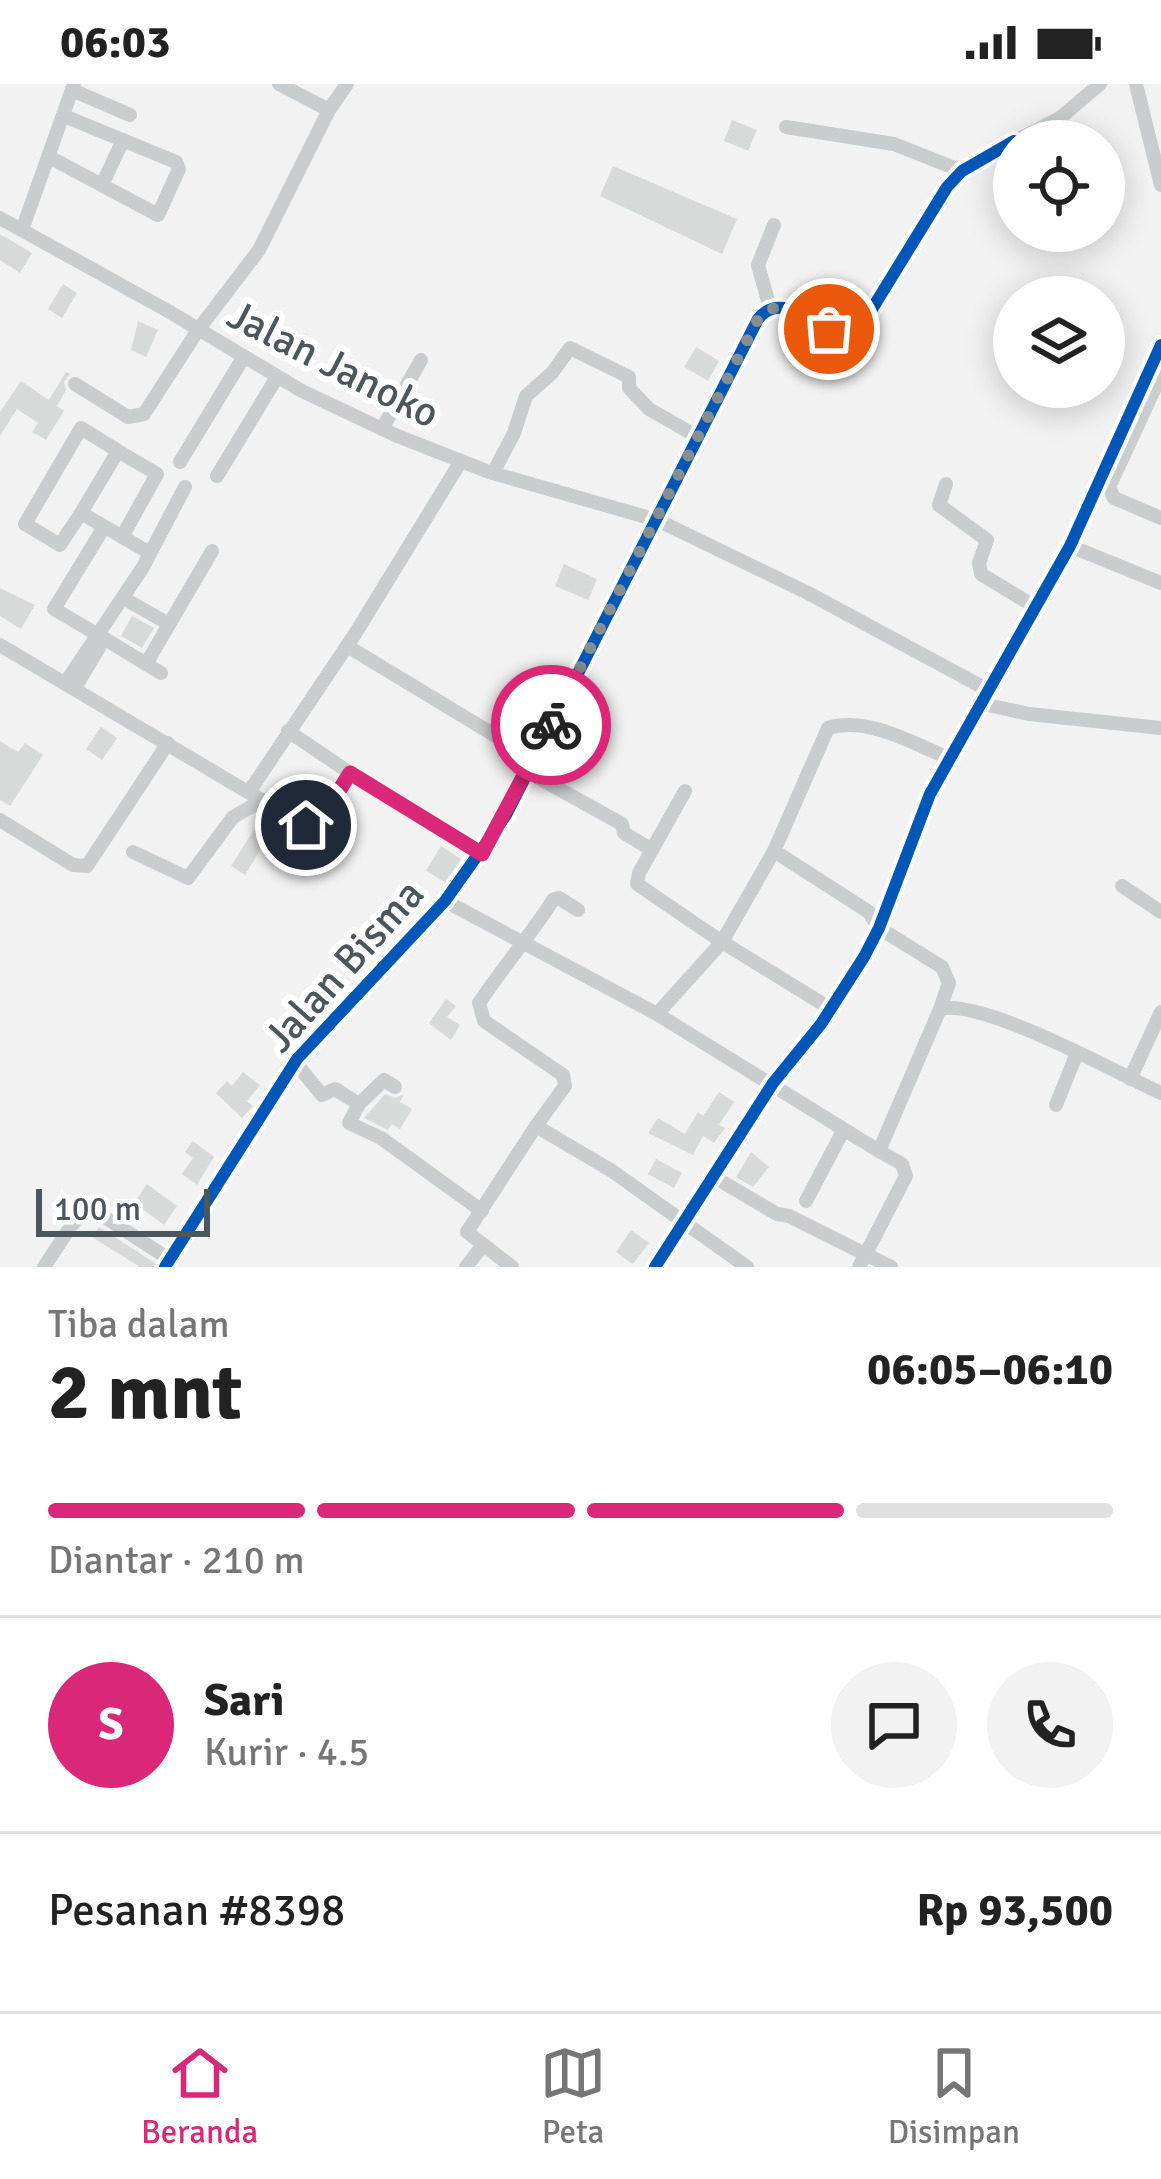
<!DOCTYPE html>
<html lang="id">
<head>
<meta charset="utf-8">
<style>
	body { margin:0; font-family:Signika,sans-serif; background:#f2f2f2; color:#222; height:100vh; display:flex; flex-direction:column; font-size:45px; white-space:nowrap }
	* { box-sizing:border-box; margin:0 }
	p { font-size:39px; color:#767676 }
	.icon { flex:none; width:66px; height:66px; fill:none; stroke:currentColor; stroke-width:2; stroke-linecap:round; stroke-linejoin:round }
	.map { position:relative; height:1183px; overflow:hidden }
	.side { display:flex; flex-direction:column; background:#fff; flex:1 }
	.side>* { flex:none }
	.buttons { position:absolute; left:993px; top:36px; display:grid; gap:24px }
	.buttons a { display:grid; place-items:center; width:132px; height:132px; border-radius:50%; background:#fff; box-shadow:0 6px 30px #0003; font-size:60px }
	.scale { position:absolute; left:36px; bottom:30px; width:174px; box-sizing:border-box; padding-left:12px; border:6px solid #4a585d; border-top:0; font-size:33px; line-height:42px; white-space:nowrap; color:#4a585d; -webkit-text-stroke:9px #fff; paint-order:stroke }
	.pin { position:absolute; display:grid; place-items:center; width:102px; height:102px; color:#fff; margin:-51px; border:6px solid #fff; border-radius:50%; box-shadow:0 3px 12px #0007 }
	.courier { position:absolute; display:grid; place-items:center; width:120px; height:120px; margin:-60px; border:9px solid #db2777; border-radius:50%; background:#fff; color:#222; box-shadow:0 3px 15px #0007 }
	.summary em { font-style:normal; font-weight:700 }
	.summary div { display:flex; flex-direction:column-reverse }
	.summary { display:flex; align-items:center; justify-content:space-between; height:204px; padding:0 48px }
	h1 { font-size:78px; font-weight:700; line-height:90px }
	.bar { display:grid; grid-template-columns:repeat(4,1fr); gap:18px 12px; align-content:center; height:144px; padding:0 48px }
	.bar i { height:15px; border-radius:9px; background:#e0e0e0 }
	.bar .selected { background:#db2777 }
	.bar p { grid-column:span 4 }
	.line { display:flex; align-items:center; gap:30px; padding:0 48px; border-top:3px solid #e0e0e0 }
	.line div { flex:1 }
	.round { display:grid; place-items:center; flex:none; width:126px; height:126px; border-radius:63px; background:#f2f2f2 }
	.status { display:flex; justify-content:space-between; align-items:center; height:84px; padding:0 60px; background:#fff; direction:ltr }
	.status svg { height:33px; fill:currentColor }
	.tabs { display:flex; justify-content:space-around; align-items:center; height:168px; border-top:3px solid #e0e0e0; background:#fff; font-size:33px; color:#767676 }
	.tabs a { display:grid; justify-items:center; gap:6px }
	.tabs .selected { color:#db2777 }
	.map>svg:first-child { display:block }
</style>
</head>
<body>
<div class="status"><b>06:03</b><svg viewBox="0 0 49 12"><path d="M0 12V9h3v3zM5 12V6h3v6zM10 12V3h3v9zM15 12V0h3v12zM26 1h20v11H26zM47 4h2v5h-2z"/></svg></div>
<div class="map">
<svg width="1161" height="1183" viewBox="0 0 1161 1183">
	<rect width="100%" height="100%" fill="#f2f2f2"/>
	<g fill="#d8dada">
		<polygon points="732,36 757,46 748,67 724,57"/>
		<polygon points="613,82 737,135 722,170 600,112"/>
		<polygon points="0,150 32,169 20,189 0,176"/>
		<polygon points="63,200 77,209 62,234 48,225"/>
		<polygon points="138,237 158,246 146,273 131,266"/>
		<polygon points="696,263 719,277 708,297 684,283"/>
		<polygon points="66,288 70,290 64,298 66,306 57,322 64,327 46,356 32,348 38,339 17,325 0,352 0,328 21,297 49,316"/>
		<polygon points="564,480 597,495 588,516 555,502"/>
		<polygon points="0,504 35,521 21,545 0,532"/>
		<polygon points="132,532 154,544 142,564 121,552"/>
		<polygon points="568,642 599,655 593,668 563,654"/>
		<polygon points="101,643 117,654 102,676 86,665"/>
		<polygon points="0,657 18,668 25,659 43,671 10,722 0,716"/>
		<polygon points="260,736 273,745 245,791 231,782"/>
		<polygon points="441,762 461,775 445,798 426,787"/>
		<polygon points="446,915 456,922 447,933 460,941 451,956 429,939"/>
		<polygon points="243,988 260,1001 247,1017 253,1022 242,1034 216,1009 227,997 232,1002"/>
		<polygon points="719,1008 734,1018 719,1041 725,1044 714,1059 703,1052 693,1071 648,1049 658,1034 685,1050 698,1028 703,1032"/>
		<polygon points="385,1010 396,1014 404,1010 400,1018 412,1025 400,1045 392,1040 388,1046 364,1034"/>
		<polygon points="193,1057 214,1073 197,1101 182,1090 193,1074 185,1068"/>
		<polygon points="751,1068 769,1083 753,1103 736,1093"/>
		<polygon points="656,1075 682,1089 674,1104 648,1090"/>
		<polygon points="147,1100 177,1122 164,1141 134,1119"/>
		<polygon points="99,1143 155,1179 154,1183 140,1183 92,1153"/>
		<polygon points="631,1146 649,1159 633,1180 616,1168"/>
	</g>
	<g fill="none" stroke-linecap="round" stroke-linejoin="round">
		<g stroke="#c9cdcd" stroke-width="14">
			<polyline points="279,0 329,26"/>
			<polyline points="1136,0 1161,101"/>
			<polyline points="72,6 130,31"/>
			<polyline points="786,43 894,60 962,87"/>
			<polyline points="1015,57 1060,34 1100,0"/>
			<polyline points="51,74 158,131 179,85 176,78 64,32"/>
			<polyline points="102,101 123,56"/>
			<polyline points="0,134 168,227 302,307 395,351 489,388 657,436 808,509 988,606"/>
			<polyline points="22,146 74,0"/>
			<polyline points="770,224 758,181 774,141"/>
			<polyline points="1161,291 1109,403 1114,414 1161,434"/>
			<polyline points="75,300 128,333 144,330 198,246 259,166 329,26 347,0"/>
			<polyline points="382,345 421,276"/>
			<polyline points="118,367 157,390 122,453"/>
			<polyline points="180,378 243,274"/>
			<polyline points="493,389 514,349 526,312 552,289 570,264 629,293 629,304 649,325 698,353"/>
			<polyline points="217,392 277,293"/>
			<polyline points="946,400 939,421 987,456 979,479 981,490 1037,524"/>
			<polyline points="81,429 60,461 25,440 81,344 118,367 81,429 150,469"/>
			<polyline points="1070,462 1161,499"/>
			<polyline points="123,514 169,540"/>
			<polyline points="100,552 54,525 104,443"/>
			<path d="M0,561L300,739C326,743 338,709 350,689L482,770"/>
			<polyline points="347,562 534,675"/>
			<polyline points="146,580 212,467"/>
			<polyline points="66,598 143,483 185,403"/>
			<polyline points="75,604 100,562 100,552 161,589"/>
			<polyline points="979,619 1029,630 1161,644"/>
			<polyline points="288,647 350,689"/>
			<polyline points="528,688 622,740 624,749 652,766"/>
			<polyline points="685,707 639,789 637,800 722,858 831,925"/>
			<polyline points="249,708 355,550 461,377"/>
			<polyline points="0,736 73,781 87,782 168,659"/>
			<polyline points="774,767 869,828 879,844 942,883 949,899 940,925"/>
			<polyline points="133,768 188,794 233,733 263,716"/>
			<polyline points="1122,802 1161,828"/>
			<path d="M445,817L657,930L879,1067L940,925C982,914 1117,989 1161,1009"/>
			<path d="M657,930L722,858L774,767L828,644C866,632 913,659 948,674"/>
			<polyline points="295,978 322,1011 335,1005 359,1020 349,1039 381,1054 482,1127"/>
			<polyline points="1130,995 1161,928"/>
			<polyline points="359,1020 384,996 395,1003"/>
			<polyline points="1056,1021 1077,969"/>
			<path d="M536,1042L565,1002L563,991L484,937L479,919C503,883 530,852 553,816L559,814L578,826"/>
			<polyline points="714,1093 777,1130 789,1132 891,1183"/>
			<polyline points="806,1117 843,1047"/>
			<polyline points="44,1183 71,1142 89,1123 169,1175"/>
			<path d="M165,1183L297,975L445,817L506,731L758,235C786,200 825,259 861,243L947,103L962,87L1014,57"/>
			<polyline points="466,1183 483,1161"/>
			<polyline points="512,1183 467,1148 536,1042 612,1087 747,1183"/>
			<polyline points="655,1183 773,999 821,940 864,873 879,844 930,710 1070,462 1161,261"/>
			<polyline points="859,1183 906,1092 902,1080 879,1067"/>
		</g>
		<g stroke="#fff" stroke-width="20">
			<g id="cycleway">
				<path d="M165,1183L297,975L445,817L506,731L758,235C786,200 825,259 861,243L947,103L962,87L1014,57"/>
				<polyline points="655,1183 773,999 821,940 864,873 879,844 930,710 1070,462 1161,261"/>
			</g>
		</g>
		<use href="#cycleway" stroke="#0057b8" stroke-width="12"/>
	</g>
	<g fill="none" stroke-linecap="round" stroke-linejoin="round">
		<polyline stroke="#858e91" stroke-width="12" stroke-dasharray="0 21.6" points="551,641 758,235 770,224 797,228 829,245"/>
		<polyline stroke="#db2777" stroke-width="15" points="306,741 324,731 350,689 482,770 551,641"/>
	</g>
	<g text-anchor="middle" stroke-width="12" stroke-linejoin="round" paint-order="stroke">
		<g font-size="42" fill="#4a585d" stroke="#fff">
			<text transform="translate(334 279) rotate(27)" y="15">Jalan Janoko</text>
			<text transform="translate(343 881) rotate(-48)" y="15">Jalan Bisma</text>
		</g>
	</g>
</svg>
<div class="buttons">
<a><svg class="icon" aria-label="locate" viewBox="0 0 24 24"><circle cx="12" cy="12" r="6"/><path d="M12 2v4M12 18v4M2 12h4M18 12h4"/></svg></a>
<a><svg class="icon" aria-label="layers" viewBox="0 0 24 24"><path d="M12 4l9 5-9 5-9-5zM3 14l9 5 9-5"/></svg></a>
</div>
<div class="scale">100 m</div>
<div class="pin" style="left:829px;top:245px;background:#ea580c"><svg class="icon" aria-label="bag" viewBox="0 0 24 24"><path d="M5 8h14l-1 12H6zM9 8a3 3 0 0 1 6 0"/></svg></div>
<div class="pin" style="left:306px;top:741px;background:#1f2937"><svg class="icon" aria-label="home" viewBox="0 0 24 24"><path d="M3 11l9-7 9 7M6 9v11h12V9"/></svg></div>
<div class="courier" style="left:551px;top:641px"><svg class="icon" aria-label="bike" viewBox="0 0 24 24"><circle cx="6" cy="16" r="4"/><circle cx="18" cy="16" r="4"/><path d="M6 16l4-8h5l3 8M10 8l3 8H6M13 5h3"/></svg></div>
</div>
<section class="side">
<div class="summary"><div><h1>2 mnt</h1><p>Tiba dalam</p></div><em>06:05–06:10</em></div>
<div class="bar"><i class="selected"></i><i class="selected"></i><i class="selected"></i><i></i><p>Diantar · 210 m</p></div>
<div class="line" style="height:216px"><b class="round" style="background:#db2777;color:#fff">S</b><div><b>Sari</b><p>Kurir · 4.5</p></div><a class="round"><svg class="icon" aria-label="chat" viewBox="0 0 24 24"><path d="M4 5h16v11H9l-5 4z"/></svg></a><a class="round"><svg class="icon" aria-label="phone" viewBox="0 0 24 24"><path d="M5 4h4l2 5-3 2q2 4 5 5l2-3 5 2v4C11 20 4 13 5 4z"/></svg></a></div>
<div class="line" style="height:156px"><div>Pesanan #8398</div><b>Rp 93,500</b></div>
</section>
<nav class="tabs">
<a class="selected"><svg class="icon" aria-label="home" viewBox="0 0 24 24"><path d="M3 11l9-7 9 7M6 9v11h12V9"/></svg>Beranda</a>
<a><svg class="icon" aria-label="map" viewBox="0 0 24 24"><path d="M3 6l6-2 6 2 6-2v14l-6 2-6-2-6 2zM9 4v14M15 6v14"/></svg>Peta</a>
<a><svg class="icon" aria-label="saved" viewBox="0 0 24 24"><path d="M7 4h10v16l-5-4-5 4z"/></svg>Disimpan</a>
</nav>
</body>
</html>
